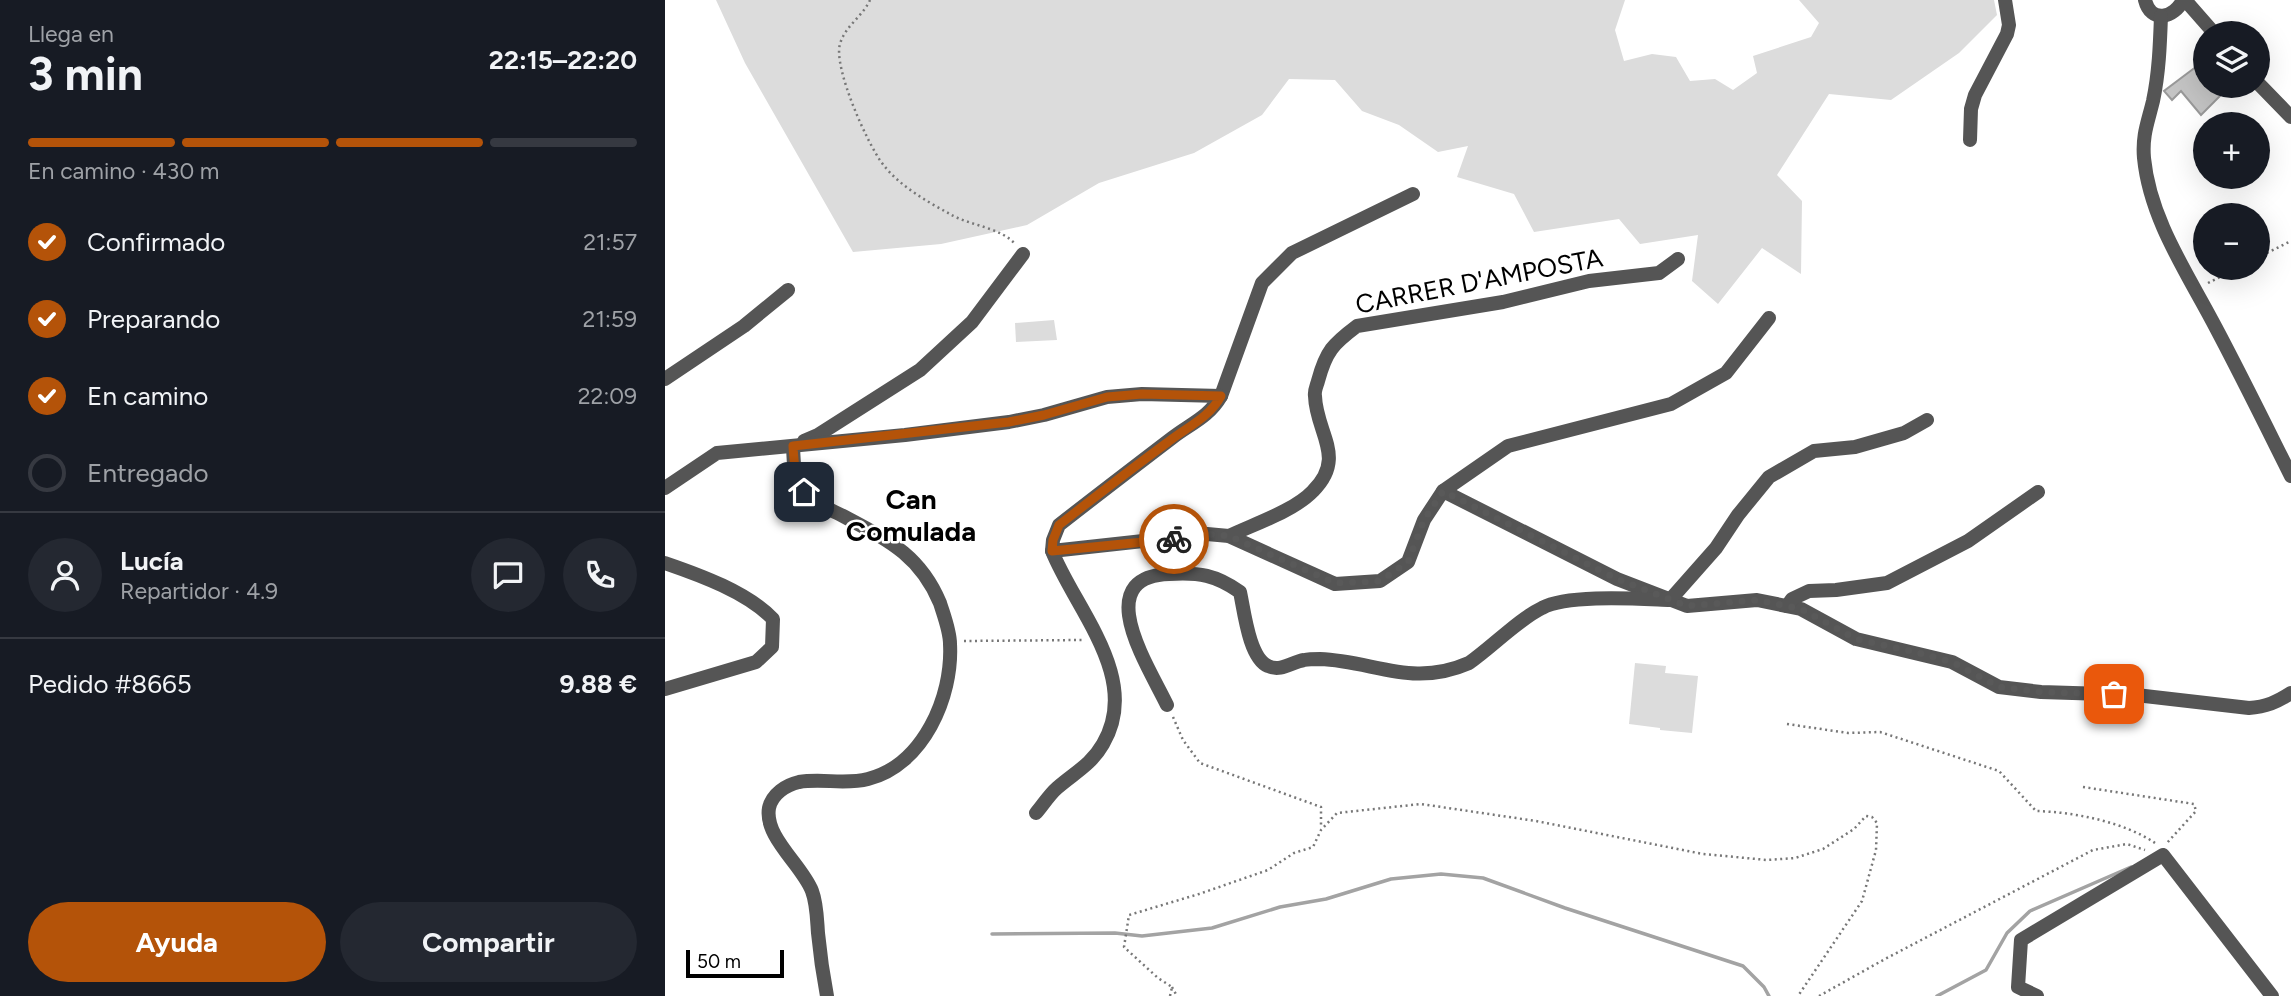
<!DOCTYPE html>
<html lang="es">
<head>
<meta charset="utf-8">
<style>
	body { margin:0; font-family:Figtree,sans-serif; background:#242831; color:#f1f3f6; height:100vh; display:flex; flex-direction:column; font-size:26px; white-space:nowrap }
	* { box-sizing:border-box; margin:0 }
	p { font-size:23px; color:#9ea1a6 }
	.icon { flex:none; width:38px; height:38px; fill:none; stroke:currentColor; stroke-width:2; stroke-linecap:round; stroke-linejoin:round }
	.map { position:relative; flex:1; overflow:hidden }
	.sheet { display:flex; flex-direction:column; background:#171b24; width:665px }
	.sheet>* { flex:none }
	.buttons { position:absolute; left:1528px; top:21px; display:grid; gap:14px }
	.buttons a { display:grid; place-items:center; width:77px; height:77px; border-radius:50%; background:#171b24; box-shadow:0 7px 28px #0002; font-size:35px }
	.scale { position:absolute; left:21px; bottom:18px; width:98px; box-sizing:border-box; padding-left:7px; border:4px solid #000; border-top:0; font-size:19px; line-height:24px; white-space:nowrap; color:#000; -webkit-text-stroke:5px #fff; paint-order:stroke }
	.pin { position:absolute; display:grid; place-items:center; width:60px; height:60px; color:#fff; margin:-30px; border-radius:14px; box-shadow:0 4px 10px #0006 }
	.courier { position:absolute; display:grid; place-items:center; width:70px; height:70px; margin:-35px; border:5px solid #b45309; border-radius:50%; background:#fff; color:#222; box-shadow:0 2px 9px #0007 }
	.overview em { font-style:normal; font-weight:700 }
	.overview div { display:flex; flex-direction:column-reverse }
	.overview { display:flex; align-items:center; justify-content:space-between; height:119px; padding:0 28px }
	h1 { font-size:46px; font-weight:700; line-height:52px }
	.bar { display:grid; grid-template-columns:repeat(4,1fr); gap:10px 7px; align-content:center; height:84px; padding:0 28px }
	.bar i { height:9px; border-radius:5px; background:#363941 }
	.bar .current { background:#b45309 }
	.bar p { grid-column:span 4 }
	.line { display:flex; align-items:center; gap:18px; padding:0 28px; border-top:2px solid #363941 }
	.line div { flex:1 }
	.round { display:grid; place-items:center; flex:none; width:74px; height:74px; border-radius:37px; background:#242831 }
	ol { padding:0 28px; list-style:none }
	li { display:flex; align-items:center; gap:21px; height:77px }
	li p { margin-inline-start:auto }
	li .icon { padding:7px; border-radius:50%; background:#b45309; color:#fff; stroke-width:4 }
	li:last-child { color:#9ea1a6 }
	li i { width:38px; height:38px; border:4px solid #363941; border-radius:50% }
	.button { display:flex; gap:14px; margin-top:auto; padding:14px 28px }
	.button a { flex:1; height:80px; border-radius:42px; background:#b45309; color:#fff; font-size:28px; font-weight:700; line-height:80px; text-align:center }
	.button a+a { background:#242831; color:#f1f3f6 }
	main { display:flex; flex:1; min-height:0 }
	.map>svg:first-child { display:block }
</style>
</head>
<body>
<main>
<section class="sheet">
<div class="overview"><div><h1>3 min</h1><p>Llega en</p></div><em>22:15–22:20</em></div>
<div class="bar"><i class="current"></i><i class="current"></i><i class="current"></i><i></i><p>En camino · 430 m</p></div>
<ol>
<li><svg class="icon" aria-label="check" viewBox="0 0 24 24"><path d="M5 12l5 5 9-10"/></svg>Confirmado<p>21:57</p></li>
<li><svg class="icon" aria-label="check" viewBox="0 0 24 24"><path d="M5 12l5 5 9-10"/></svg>Preparando<p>21:59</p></li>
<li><svg class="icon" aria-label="check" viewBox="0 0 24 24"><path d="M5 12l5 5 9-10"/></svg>En camino<p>22:09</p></li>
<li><i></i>Entregado</li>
</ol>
<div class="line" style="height:126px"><a class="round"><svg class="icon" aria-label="person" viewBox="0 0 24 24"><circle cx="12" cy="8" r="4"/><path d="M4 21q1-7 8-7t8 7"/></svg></a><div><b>Lucía</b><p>Repartidor · 4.9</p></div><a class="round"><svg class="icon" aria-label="chat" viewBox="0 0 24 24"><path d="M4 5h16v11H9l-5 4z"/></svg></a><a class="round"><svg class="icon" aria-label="phone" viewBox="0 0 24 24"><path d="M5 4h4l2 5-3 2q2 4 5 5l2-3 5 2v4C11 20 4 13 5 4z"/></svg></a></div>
<div class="line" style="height:91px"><div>Pedido #8665</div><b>9.88 €</b></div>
<div class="button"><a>Ayuda</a><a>Compartir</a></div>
</section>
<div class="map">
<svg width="1626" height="996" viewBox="0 0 1626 996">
	<rect width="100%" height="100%" fill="#fff"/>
	<g fill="#dcdcdc">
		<polygon points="51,0 960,0 950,30 959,61 987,54 1011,57 1025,81 1050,79 1068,90 1092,73 1088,56 1146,37 1154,23 1134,0 1329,0 1332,15 1294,53 1226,100 1164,94 1112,175 1137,201 1136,274 1097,248 1053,304 1027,281 1033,235 975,244 954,219 869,232 849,194 792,177 803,146 773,152 734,125 697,111 670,80 624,79 597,115 529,153 434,183 362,225 276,244 188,252 80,63"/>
		<polygon points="389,320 392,340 351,342 350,323"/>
		<polygon points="970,663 1001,666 1000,673 1033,676 1027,733 995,730 995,728 964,724"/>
	</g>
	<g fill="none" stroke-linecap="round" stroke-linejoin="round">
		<g stroke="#a3a3a3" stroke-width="3.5">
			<polyline points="327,934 450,933 477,936 547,928 615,907 661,899 726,879 776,874 818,878 900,908 1078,966 1099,987 1104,996"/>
			<polyline points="1272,996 1321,970 1342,933 1365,911 1466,867"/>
		</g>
	</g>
	<polygon fill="#c4c4c4" stroke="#999" stroke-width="2" points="1532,66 1540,75 1540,86 1564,87 1536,115 1516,91 1507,100 1499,91"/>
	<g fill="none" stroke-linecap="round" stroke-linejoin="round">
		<g stroke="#777" stroke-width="2.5" stroke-dasharray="2 3.5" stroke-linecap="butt">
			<path d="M205,0C198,16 180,26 175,44C168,67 202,143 217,163C233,185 261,201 285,214C305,226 336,227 351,245"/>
			<polyline points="1592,258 1626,241"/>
			<polyline points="1543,283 1573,268"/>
			<polyline points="299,641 418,640"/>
			<polyline points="508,717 518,740 535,763 656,807 656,828"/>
			<path d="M1122,724L1183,733L1215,732L1334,771L1371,811C1409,812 1459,822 1490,843"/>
			<polyline points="1418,787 1529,804 1531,811 1501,844"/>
			<polyline points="507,987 512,996"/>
			<polyline points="505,996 507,987 493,978 459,947 464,915 534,894 603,870 629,853 648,847 656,830 672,813 756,804 871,821 1038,854 1102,860 1130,858 1158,849 1189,829 1201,816 1207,817 1212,823 1211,850 1197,901 1133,996"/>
			<polyline points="1154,996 1220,959 1428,850 1462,844 1480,850"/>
		</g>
		<g stroke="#555" stroke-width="14">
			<path d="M1480,0C1486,24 1509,18 1518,0"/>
			<polyline points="1520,0 1549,33"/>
			<path d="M1496,16C1495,44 1494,73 1488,101C1483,122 1477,135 1479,158C1485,220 1523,274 1551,328C1577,377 1601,426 1626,476"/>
			<polyline points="1592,82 1626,117"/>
			<polyline points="1305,140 1306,109 1310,95 1342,34 1344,25 1340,0"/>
			<polyline points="0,379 79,326 123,290"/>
			<polyline points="556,396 597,283 627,253 748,194"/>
			<polyline points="139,441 153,435 255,370 307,322 358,254"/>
			<path d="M128,447C129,462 128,480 139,492C149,504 167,510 180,517C223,540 255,555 275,603C279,616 285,631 285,644C288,697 258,765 203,779C180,785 157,778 134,782C121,785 107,794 104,808C99,837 137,865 147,891C152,904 152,920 153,933C155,954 158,975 162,996"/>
			<path d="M0,488L52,453L240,435L344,422L379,415L442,397L477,394L556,396C544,417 525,424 507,438C469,467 431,496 394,525L388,540L387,551L542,534L564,536L670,584L715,581L743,562L759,520L778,491L952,579L1022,606L1092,600L1136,609L1191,639L1287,662L1334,687L1376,692L1471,695L1584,708C1601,707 1612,702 1626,693"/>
			<polyline points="778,491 843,446 1006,404 1061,373 1104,318"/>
			<path d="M564,536C589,524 629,511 648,491C682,457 651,433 650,396C649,391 652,385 653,381C661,351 668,344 692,326L838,302L924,281L994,273L1013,259"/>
			<path d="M0,563C35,575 82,592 108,619L107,647L91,662L0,689"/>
			<polyline points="1122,606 1127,599 1144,591 1171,590 1222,583 1303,541 1373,492"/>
			<path d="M502,705C484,667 424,577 504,574C534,572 551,575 575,592C579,610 584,658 603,666C616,672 627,662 639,660C644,659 650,659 655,659C709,661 747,688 804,663C827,647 854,619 877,608C903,594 975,599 1005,600L1051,548L1073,515L1104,477L1149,451L1190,447L1239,433L1262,420"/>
			<path d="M371,813C378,805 384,795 392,788C409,773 426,765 438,744C477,678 410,609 387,551"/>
			<polyline points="1372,996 1353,987 1356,940 1498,855 1607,996"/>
		</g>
	</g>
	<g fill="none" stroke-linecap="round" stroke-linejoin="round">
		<polyline stroke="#595959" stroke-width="7" stroke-dasharray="0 12.6" points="509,539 542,534 564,536 670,583 715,581 743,562 759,520 778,491 952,579 1022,606 1092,600 1136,609 1191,639 1250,652 1287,662 1334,687 1376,692 1449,694"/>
		<path stroke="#b45309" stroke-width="9" d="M139,492C130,477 129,464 128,446L344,422L379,415L442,397L477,394L556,396C544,418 522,427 503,442C466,469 430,497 394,525L388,540L387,551L509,539"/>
	</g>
	<g text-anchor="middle" stroke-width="5" stroke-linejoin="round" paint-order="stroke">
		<g font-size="26" fill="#000" stroke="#fff">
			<text transform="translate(814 281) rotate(-11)" y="9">CARRER D'AMPOSTA</text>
		</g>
		<g font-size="28" font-weight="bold" fill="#000" stroke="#fff">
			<text x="246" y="509">Can<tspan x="246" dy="32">Comulada</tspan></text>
		</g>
	</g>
</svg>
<div class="buttons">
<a><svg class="icon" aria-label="layers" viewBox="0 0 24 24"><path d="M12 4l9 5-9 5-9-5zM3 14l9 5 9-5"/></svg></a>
<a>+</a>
<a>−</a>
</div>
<div class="scale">50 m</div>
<div class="pin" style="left:1449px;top:694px;background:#ea580c"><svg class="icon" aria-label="bag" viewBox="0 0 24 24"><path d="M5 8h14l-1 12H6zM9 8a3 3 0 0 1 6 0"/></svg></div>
<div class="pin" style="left:139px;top:492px;background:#1f2937"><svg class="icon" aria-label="home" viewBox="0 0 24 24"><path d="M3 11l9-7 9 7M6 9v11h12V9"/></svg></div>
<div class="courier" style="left:509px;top:539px"><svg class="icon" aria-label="bike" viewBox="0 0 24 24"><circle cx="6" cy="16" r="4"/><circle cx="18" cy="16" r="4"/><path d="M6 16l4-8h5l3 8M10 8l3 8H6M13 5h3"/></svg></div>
</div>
</main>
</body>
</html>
